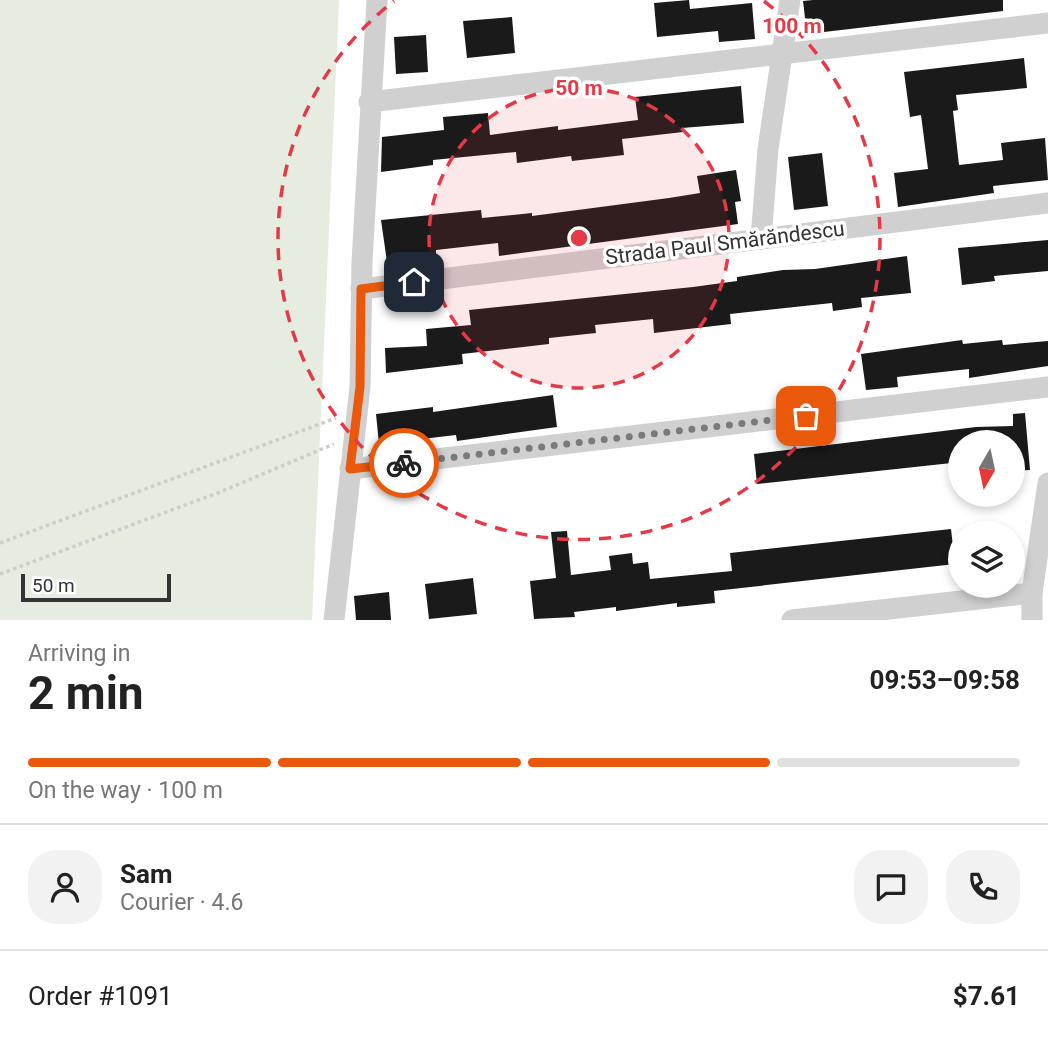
<!DOCTYPE html>
<html lang="en">
<head>
<meta charset="utf-8">
<style>
	body { margin:0; font-family:Roboto,sans-serif; background:#f2f2f2; color:#222; height:100vh; display:flex; flex-direction:column; font-size:26px; white-space:nowrap }
	* { box-sizing:border-box; margin:0 }
	p { font-size:23px; color:#767676 }
	.icon { flex:none; width:38px; height:38px; fill:none; stroke:currentColor; stroke-width:2; stroke-linecap:round; stroke-linejoin:round }
	.map { position:relative; height:620px; overflow:hidden }
	.panel { display:flex; flex-direction:column; background:#fff; flex:1 }
	.panel>* { flex:none }
	.needle { width:46px; rotate:189deg }
	.tools { position:absolute; left:948px; top:430px; display:grid; gap:14px }
	.tools a { display:grid; place-items:center; width:77px; height:77px; border-radius:50%; background:#fff; box-shadow:0 4px 10px #0003; font-size:35px }
	.scale { position:absolute; left:21px; bottom:18px; width:150px; box-sizing:border-box; padding-left:7px; border:4px solid #333; border-top:0; font-size:19px; line-height:24px; white-space:nowrap; color:#333; -webkit-text-stroke:5px #fff; paint-order:stroke }
	.pin { position:absolute; display:grid; place-items:center; width:60px; height:60px; color:#fff; margin:-30px; border-radius:14px; box-shadow:0 4px 10px #0006 }
	.courier { position:absolute; display:grid; place-items:center; width:70px; height:70px; margin:-35px; border:5px solid #ea580c; border-radius:50%; background:#fff; color:#222; box-shadow:0 2px 9px #0007 }
	.head em { font-style:normal; font-weight:700 }
	.head div { display:flex; flex-direction:column-reverse }
	.head { display:flex; align-items:center; justify-content:space-between; height:119px; padding:0 28px }
	h1 { font-size:46px; font-weight:700; line-height:52px }
	.bar { display:grid; grid-template-columns:repeat(4,1fr); gap:10px 7px; align-content:center; height:84px; padding:0 28px }
	.bar i { height:9px; border-radius:5px; background:#e0e0e0 }
	.bar .active { background:#ea580c }
	.bar p { grid-column:span 4 }
	.line { display:flex; align-items:center; gap:18px; padding:0 28px; border-top:2px solid #e0e0e0 }
	.line div { flex:1 }
	.round { display:grid; place-items:center; flex:none; width:74px; height:74px; border-radius:28px; background:#f2f2f2 }
	.map>svg:first-child { display:block }
</style>
</head>
<body>
<div class="map">
<svg width="1048" height="620" viewBox="0 0 1048 620">
	<rect width="100%" height="100%" fill="#fff"/>
	<polygon fill="#e6ecdf" points="0,0 339,0 312,620 0,620"/>
	<g fill="#1a1a1a">
		<polygon points="689,0 690,9 752,3 755,39 719,42 718,31 657,37 654,3"/>
		<polygon points="813,0 1003,0 1003,11 807,34 803,1"/>
		<polygon points="512,17 515,53 467,58 463,21"/>
		<polygon points="426,35 428,72 396,74 394,37"/>
		<polygon points="1024,58 1027,88 956,95 958,110 953,111 959,165 1003,160 1001,143 1045,138 1048,180 993,186 994,193 898,207 894,173 928,169 921,115 910,117 904,72"/>
		<polygon points="741,86 744,123 682,128 683,132 622,139 624,155 572,161 571,156 517,163 516,152 433,160 433,165 381,172 382,137 444,130 443,117 488,113 490,135 558,126 558,130 638,120 635,97"/>
		<polygon points="822,153 828,206 794,210 788,157"/>
		<polygon points="736,170 741,201 735,202 738,224 499,256 498,243 436,250 436,254 387,262 381,220 481,210 482,218 532,213 532,216 669,198 700,193 697,176"/>
		<polygon points="1048,240 1048,271 994,276 995,281 962,285 958,248"/>
		<polygon points="907,256 911,293 861,298 862,307 833,311 832,303 730,314 731,324 654,333 653,319 595,325 596,333 549,338 549,344 462,354 463,364 386,373 385,348 427,346 426,329 471,325 469,310 693,287 737,281 737,277 783,270 815,269"/>
		<polygon points="962,340 963,344 1002,340 1003,345 1048,341 1048,366 969,378 969,369 897,377 898,387 866,390 861,354"/>
		<polygon points="553,395 557,427 457,441 456,435 379,444 376,414 433,407 433,412"/>
		<polygon points="1025,413 1030,470 1013,471 1013,443 961,443 961,462 757,484 754,454 976,427 1013,426 1013,414"/>
		<polygon points="951,529 955,564 714,591 715,603 677,607 677,603 616,611 616,607 574,612 575,617 534,619 530,581 556,578 551,532 567,531 571,575 611,570 609,556 632,553 633,564 648,562 650,579 732,571 730,553"/>
		<polygon points="473,578 477,614 429,619 425,584"/>
		<polygon points="389,592 391,620 356,620 354,596"/>
	</g>
	<g fill="none" stroke-linecap="round" stroke-linejoin="round">
		<g stroke="#cdcdcd" stroke-width="3.5" stroke-dasharray="3.5 3.5" stroke-linecap="butt">
			<polyline points="0,543 336,418"/>
			<polyline points="0,574 220,492 334,444"/>
		</g>
		<g stroke="#d0d0d0" stroke-width="21">
			<polyline points="369,102 1048,23"/>
			<polyline points="761,239 768,149 790,0"/>
			<polyline points="361,289 1048,203"/>
			<polyline points="350,469 1048,387"/>
			<polyline points="334,620 360,387 362,262 377,0"/>
			<polyline points="792,620 1032,593"/>
			<polyline points="1032,620 1032,593 1048,483"/>
		</g>
	</g>
	<g fill="none" stroke-linecap="round" stroke-linejoin="round">
		<polyline stroke="#7a7a7a" stroke-width="7" stroke-dasharray="0 12.6" points="404,463 806,416"/>
		<polyline stroke="#ea580c" stroke-width="9" points="404,463 350,469 360,387 361,289 414,282"/>
	</g>
	<circle cx="579" cy="238" r="150" fill="#e63946" fill-opacity=".12"/>
	<g fill="none" stroke="#e63946" stroke-width="3.5" stroke-dasharray="12 9">
		<circle cx="579" cy="238" r="150"/>
		<path d="M764 1A301 301 0 1 1 394 1"/>
	</g>
	<g text-anchor="middle" stroke-width="7" stroke-linejoin="round" paint-order="stroke">
		<g font-size="21" fill="#333" stroke="#fff">
			<text transform="translate(725 243) rotate(-7)" y="7">Strada Paul Smărăndescu</text>
		</g>
	</g>
	<circle cx="579" cy="238" r="10" fill="#e63946" stroke="#fff" stroke-width="3.5"/>
	<g font-size="21" text-anchor="middle" font-weight="bold" fill="#e63946" stroke="#fff" stroke-width="7" stroke-linejoin="round" paint-order="stroke">
		<text x="792" y="33">100 m</text>
		<text x="579" y="95">50 m</text>
	</g>
</svg>
<div class="tools">
<a><svg class="needle" viewBox="-14 -14 28 28"><path d="M0-13l5 13h-10z" fill="#e53935"/><path d="M0 13l5-13h-10z" fill="#767676"/></svg></a>
<a><svg class="icon" aria-label="layers" viewBox="0 0 24 24"><path d="M12 4l9 5-9 5-9-5zM3 14l9 5 9-5"/></svg></a>
</div>
<div class="scale">50 m</div>
<div class="pin" style="left:806px;top:416px;background:#ea580c"><svg class="icon" aria-label="bag" viewBox="0 0 24 24"><path d="M5 8h14l-1 12H6zM9 8a3 3 0 0 1 6 0"/></svg></div>
<div class="pin" style="left:414px;top:282px;background:#1f2937"><svg class="icon" aria-label="home" viewBox="0 0 24 24"><path d="M3 11l9-7 9 7M6 9v11h12V9"/></svg></div>
<div class="courier" style="left:404px;top:463px"><svg class="icon" aria-label="bike" viewBox="0 0 24 24"><circle cx="6" cy="16" r="4"/><circle cx="18" cy="16" r="4"/><path d="M6 16l4-8h5l3 8M10 8l3 8H6M13 5h3"/></svg></div>
</div>
<section class="panel">
<div class="head"><div><h1>2 min</h1><p>Arriving in</p></div><em>09:53–09:58</em></div>
<div class="bar"><i class="active"></i><i class="active"></i><i class="active"></i><i></i><p>On the way · 100 m</p></div>
<div class="line" style="height:126px"><a class="round"><svg class="icon" aria-label="person" viewBox="0 0 24 24"><circle cx="12" cy="8" r="4"/><path d="M4 21q1-7 8-7t8 7"/></svg></a><div><b>Sam</b><p>Courier · 4.6</p></div><a class="round"><svg class="icon" aria-label="chat" viewBox="0 0 24 24"><path d="M4 5h16v11H9l-5 4z"/></svg></a><a class="round"><svg class="icon" aria-label="phone" viewBox="0 0 24 24"><path d="M5 4h4l2 5-3 2q2 4 5 5l2-3 5 2v4C11 20 4 13 5 4z"/></svg></a></div>
<div class="line" style="height:91px"><div>Order #1091</div><b>$7.61</b></div>
</section>
</body>
</html>
